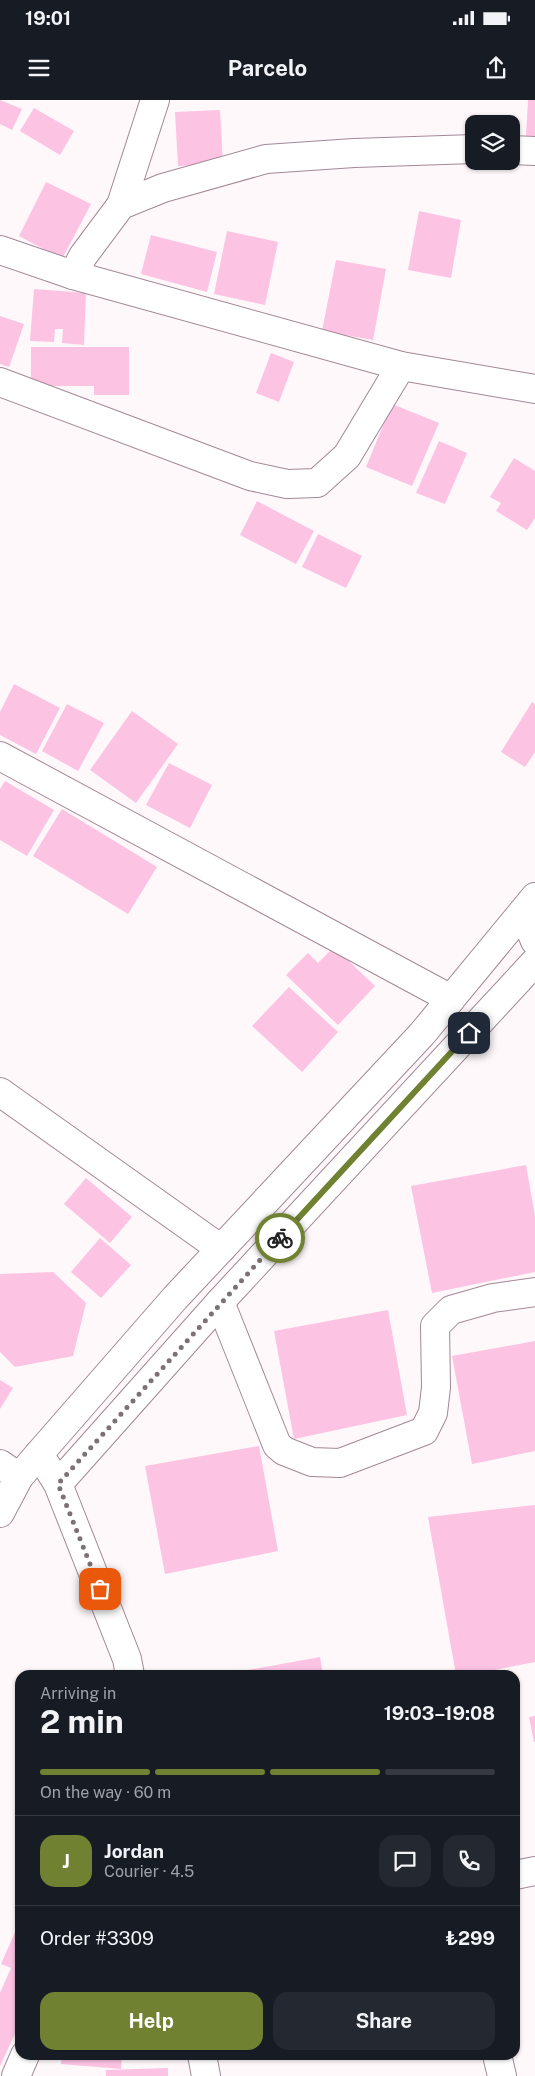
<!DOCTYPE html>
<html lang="en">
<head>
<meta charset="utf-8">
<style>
	body { margin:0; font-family:"Public Sans",sans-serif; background:#242831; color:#f1f3f6; height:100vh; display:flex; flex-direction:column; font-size:19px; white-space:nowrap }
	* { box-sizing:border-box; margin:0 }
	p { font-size:16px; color:#9ea1a6 }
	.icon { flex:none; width:28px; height:28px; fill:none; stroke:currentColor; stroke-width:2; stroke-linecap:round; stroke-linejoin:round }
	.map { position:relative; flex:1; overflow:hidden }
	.drawer { position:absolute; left:15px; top:1570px; width:505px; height:390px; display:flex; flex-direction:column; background:#171b24; border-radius:15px; box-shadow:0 1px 4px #0004 }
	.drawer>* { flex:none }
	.controls { position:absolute; left:465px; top:15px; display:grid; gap:10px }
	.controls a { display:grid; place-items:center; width:55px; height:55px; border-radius:10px; background:#171b24; box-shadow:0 1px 4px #0004; font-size:25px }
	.pin { position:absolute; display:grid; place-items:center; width:42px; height:42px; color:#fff; margin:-21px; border-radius:10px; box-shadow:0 2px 8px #0006 }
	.courier { position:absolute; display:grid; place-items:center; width:50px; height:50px; margin:-25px; border:4px solid #708232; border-radius:50%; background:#fff; color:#222; box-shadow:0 1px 6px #0007 }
	.head em { font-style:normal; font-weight:700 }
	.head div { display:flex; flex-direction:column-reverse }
	.head { display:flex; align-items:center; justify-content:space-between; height:85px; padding:0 25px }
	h1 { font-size:32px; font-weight:700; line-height:38px }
	.bar { display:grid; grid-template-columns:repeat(4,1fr); gap:8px 5px; align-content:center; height:60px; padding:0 25px }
	.bar i { height:6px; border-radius:4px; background:#363941 }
	.bar .on { background:#708232 }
	.bar p { grid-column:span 4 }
	.line { display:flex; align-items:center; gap:12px; padding:0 25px; border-top:1px solid #363941 }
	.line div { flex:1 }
	.round { display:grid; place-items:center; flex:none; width:52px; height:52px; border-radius:15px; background:#242831 }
	.primary-button { display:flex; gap:10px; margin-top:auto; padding:10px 25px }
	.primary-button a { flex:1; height:58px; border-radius:15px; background:#708232; color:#fff; font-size:20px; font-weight:700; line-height:58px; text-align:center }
	.primary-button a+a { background:#242831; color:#f1f3f6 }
	.status { display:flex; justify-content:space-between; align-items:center; height:35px; padding:0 25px; background:#171b24; direction:ltr }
	.status svg { height:14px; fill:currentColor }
	header { display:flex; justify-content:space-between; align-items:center; height:65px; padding:0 25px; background:#171b24; font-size:22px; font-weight:700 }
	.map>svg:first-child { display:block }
</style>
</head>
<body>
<div class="status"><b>19:01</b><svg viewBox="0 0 49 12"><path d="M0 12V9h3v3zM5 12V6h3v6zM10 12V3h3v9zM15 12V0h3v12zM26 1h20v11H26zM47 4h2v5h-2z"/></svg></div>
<header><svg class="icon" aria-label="menu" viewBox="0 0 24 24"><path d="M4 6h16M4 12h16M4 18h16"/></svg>Parcelo<svg class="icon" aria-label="share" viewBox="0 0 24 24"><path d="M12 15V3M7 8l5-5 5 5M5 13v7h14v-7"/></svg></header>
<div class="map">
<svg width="535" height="1976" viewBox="0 0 535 1976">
	<rect width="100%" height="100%" fill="#fef8fb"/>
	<g fill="#fcc3e3">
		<polygon points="0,0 22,9 12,30 0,24"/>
		<polygon points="528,0 535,0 535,37 526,36"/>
		<polygon points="34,8 74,31 60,55 20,31"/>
		<polygon points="220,10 223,64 178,66 175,12"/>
		<polygon points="46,82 91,104 62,159 19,136"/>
		<polygon points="419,111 461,120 451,178 408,170"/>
		<polygon points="227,131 278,142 265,205 214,194"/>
		<polygon points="151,135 217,152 207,192 141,174"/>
		<polygon points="336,160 386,169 373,240 322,231"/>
		<polygon points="34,189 86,193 84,245 62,243 63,229 55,229 54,242 30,241"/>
		<polygon points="0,216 24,224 9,267 0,264"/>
		<polygon points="31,247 129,247 129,295 94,295 94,286 31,286"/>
		<polygon points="271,253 294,262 279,302 256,293"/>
		<polygon points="392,304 439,323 412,386 366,367"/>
		<polygon points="439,341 467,353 445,404 416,393"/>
		<polygon points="514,358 535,371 535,418 527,430 496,411 501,403 490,397"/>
		<polygon points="257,401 314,431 296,464 240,435"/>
		<polygon points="318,434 362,456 346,488 302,467"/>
		<polygon points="14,584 60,608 36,654 0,635 0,612"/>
		<polygon points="532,602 535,604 535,652 525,667 501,652"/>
		<polygon points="67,604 104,623 78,671 42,651"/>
		<polygon points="132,611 178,644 136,703 90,670"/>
		<polygon points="169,663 212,685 190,728 146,705"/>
		<polygon points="5,681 54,710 27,756 0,740 0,689"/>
		<polygon points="62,709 157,767 128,814 33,756"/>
		<polygon points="334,847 375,886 338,925 286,875 308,853 318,863"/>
		<polygon points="289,887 338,932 302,972 252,926"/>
		<polygon points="526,1065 535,1116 535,1172 432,1193 411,1086"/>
		<polygon points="86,1078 132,1117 110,1143 64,1104"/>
		<polygon points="100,1138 131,1165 101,1198 71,1172"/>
		<polygon points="53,1172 86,1203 73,1256 15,1267 0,1252 0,1174"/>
		<polygon points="388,1210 407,1315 294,1339 274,1231"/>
		<polygon points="535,1241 535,1351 472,1364 452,1256"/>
		<polygon points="0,1280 13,1288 0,1309"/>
		<polygon points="259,1346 278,1451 165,1474 145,1366"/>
		<polygon points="535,1405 535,1562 469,1575 456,1575 428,1417"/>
		<polygon points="320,1557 323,1575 226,1575 226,1574"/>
		<polygon points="535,1616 535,1642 534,1642 529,1617"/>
		<polygon points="20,1821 20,1923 0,1966 0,1893 11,1868 1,1864"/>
		<polygon points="62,1955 122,1955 121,1969 61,1964"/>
		<polygon points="168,1968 168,1976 106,1976 106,1970"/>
	</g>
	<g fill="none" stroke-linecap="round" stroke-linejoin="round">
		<g stroke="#a38897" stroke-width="30">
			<g id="minor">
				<polyline points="511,50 535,51"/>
				<polyline points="121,105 155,0"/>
				<polyline points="0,150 73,175 401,266 535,289"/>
				<polyline points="73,175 83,156 121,105 163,88 266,59 354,53 474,49"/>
				<polyline points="0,282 250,376 287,384 317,383 347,356 401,266"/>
				<polyline points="0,656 451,899"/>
				<polyline points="523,812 535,841"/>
				<polyline points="0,992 221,1149"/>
				<polyline points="220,1202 277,1345 284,1351 312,1362 340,1363 424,1331 433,1313 436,1287 435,1226 451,1210 493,1198 535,1192"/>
				<polyline points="39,1354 58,1384 127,1559 130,1575"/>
				<polyline points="0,1364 19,1377"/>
				<polyline points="58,1384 220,1202 535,862"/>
				<polyline points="515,1775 535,1771"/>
				<polyline points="202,1955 206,1976"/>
				<polyline points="497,1955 502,1976"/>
				<polyline points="16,1976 25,1955"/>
			</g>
		</g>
		<g stroke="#a38897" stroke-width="30">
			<polyline id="tertiary" points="0,1413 19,1377 39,1354 175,1198 422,934 535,797"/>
		</g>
		<use href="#minor" stroke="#fff" stroke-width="28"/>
		<use href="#tertiary" stroke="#fff" stroke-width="28"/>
	</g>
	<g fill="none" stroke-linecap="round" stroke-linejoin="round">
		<polyline stroke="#7b7177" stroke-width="5" stroke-dasharray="0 9" points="100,1489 58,1384 280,1138"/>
		<polyline stroke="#708232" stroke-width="6" points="280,1138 469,933"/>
	</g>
</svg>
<div class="controls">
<a><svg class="icon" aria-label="layers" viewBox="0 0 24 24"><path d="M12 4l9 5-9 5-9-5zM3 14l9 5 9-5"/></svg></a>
</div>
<div class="pin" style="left:100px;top:1489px;background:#ea580c"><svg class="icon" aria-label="bag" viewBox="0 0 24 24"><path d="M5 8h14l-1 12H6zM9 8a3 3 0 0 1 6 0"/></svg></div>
<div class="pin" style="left:469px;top:933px;background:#1f2937"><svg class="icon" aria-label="home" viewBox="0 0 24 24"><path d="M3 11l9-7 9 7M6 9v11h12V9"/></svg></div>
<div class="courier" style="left:280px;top:1138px"><svg class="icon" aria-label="bike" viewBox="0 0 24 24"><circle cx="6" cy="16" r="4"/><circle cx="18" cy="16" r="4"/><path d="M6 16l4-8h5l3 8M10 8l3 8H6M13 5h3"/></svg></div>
<section class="drawer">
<div class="head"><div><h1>2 min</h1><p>Arriving in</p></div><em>19:03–19:08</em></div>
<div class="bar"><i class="on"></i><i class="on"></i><i class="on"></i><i></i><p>On the way · 60 m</p></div>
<div class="line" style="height:90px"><b class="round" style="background:#708232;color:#fff">J</b><div><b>Jordan</b><p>Courier · 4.5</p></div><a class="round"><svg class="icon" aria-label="chat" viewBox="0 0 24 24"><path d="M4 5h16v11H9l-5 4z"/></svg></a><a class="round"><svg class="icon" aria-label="phone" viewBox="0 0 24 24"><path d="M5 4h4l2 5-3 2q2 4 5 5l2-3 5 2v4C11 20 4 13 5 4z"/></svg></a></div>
<div class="line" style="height:65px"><div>Order #3309</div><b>₺299</b></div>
<div class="primary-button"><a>Help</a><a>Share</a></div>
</section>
</div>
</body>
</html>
